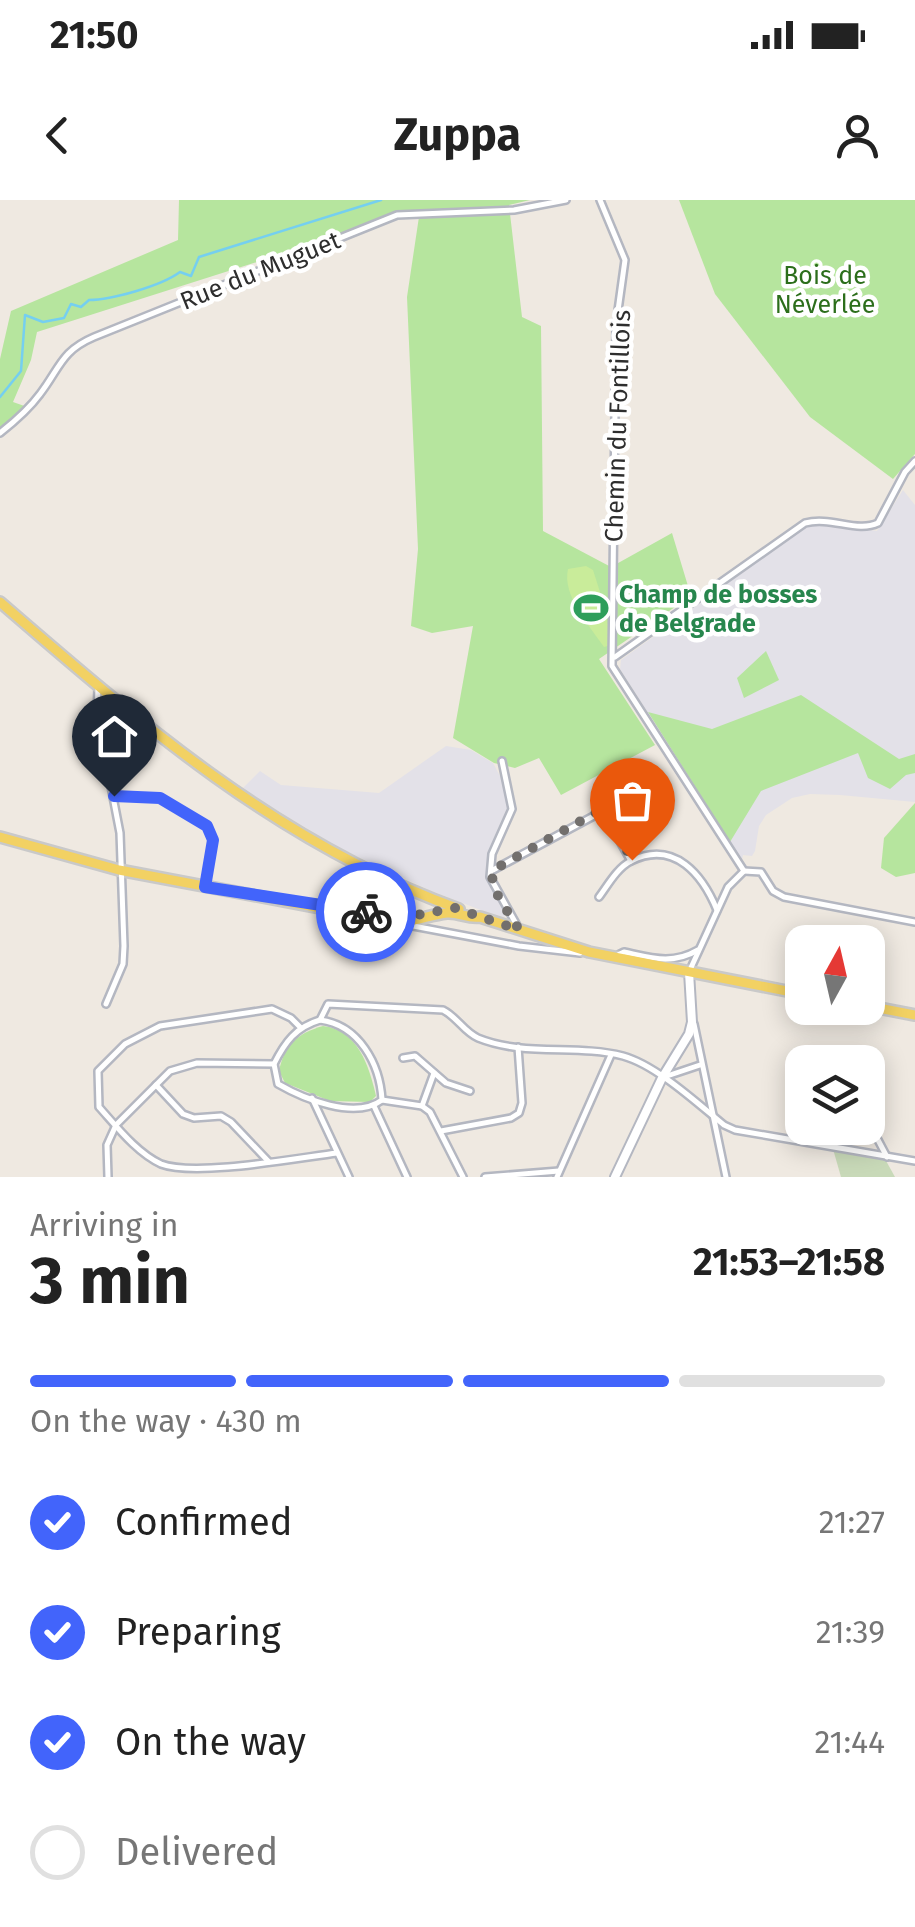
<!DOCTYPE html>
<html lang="en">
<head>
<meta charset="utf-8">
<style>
	body { margin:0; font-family:"Fira Sans",sans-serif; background:#f6f6f6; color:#222; height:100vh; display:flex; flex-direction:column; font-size:38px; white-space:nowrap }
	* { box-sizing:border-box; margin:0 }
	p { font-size:32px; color:#767676 }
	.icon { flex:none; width:55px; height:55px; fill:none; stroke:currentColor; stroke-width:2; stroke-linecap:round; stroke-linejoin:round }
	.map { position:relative; height:977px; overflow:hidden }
	.side { display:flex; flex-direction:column; background:#fff; flex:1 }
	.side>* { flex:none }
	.needle { width:65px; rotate:8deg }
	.fabs { position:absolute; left:785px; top:725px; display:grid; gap:20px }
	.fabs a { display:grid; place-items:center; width:100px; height:100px; border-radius:20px; background:#fff; box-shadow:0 5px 25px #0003; font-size:50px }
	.pin { position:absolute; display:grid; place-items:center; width:85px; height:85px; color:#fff; margin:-102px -42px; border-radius:50% 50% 50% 0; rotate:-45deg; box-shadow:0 0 10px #0007 }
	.pin .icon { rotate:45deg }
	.courier { position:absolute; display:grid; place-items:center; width:100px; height:100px; margin:-50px; border:8px solid #4264fb; border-radius:50%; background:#fff; color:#222; box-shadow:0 2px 12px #0007 }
	.headline em { font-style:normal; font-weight:700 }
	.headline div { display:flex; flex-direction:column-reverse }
	.headline { display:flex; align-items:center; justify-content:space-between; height:170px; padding:0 30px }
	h1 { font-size:65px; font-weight:700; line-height:75px }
	.bar { display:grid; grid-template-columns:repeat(4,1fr); gap:15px 10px; align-content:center; height:120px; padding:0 30px }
	.bar i { height:12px; border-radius:8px; background:#e0e0e0 }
	.bar .active { background:#4264fb }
	.bar p { grid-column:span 4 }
	ol { padding:0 30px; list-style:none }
	li { display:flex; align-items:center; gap:30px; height:110px }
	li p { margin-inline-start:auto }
	li .icon { padding:10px; border-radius:50%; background:#4264fb; color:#fff; stroke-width:4 }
	li:last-child { color:#767676 }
	li i { width:55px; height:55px; border:5px solid #e0e0e0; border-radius:50% }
	.status { display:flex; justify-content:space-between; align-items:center; height:70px; padding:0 50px; background:#fff; direction:ltr }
	.status svg { height:28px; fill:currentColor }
	header { display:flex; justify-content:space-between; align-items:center; height:130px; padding:0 30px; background:#fff; font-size:45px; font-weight:700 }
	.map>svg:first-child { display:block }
</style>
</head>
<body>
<div class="status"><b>21:50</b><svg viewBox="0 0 49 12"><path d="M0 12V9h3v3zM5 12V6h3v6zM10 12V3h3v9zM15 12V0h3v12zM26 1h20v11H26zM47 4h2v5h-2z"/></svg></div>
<header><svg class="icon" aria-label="back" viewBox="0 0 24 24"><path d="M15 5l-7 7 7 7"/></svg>Zuppa<svg class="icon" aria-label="person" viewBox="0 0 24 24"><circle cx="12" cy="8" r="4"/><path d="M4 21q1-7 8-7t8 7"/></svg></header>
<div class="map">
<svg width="915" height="977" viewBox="0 0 915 977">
	<rect width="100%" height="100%" fill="#efe9e1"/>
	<g fill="#e3e1e8">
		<polygon points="903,290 915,305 915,602 840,595 810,594 792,598 766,615 759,626 755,651 752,656 743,655 742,660 620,469 621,460 814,321 877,331"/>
		<polygon points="446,546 471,550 493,563 507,589 507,618 491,651 488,674 505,714 504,719 429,690 339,648 242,589 260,571 281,585 379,593"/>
	</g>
	<g fill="#b6e59e">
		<polygon points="179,0 530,0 509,5 522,117 541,126 543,331 611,367 672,333 691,396 599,459 655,545 561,595 539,558 515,568 494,563 453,538 473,426 432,433 411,426 418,349 407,97 420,10 37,132 31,160 13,202 33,209 0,238 0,159 11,111 178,40"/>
		<polygon points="679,0 915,0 915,254 893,279 810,217 715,94"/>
		<polygon points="766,451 779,480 744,498 737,478"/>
		<polygon points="801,495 899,559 915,554 915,573 906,575 890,589 868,578 858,553 761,591 730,642 648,512 712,529"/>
		<polygon points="915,603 915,673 896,677 881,668 884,638"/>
		<path d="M323,826C358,830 369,866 376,896L370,902L330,901L285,883L279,871C284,845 298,833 323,826Z"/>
	</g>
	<polygon fill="#c8d9b8" points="833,949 885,959 895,977 841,977"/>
	<path fill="#c9ec9a" d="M586,366L593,370L606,411L611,445L604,447C589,425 562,396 568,369Z"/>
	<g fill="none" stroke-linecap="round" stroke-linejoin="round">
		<path stroke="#75cff0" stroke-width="2.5" d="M0,197L21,171L25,115L43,122L64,118L71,104L81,107L89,100C111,100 161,86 180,72L191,76L199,57L381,0"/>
		<g stroke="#b4b7c1" stroke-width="10">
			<g id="street">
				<polyline points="600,0 625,60 616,125 612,466 744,671"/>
				<path d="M0,233C14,222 29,209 40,194C60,168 61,151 94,137L397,15L514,10L566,0"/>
				<path d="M615,457L805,323C831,316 857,333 878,323L905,272L915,261"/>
				<polyline points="98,488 97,514 120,633 124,746 123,764 106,804"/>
				<polyline points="502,561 512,609 492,654 490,677 519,729"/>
				<polyline points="114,596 160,598 207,626 213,640 205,687"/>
				<polyline points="493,670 603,611 631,661"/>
				<polyline points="744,671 761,672 773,691 784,697 915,722"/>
				<path d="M599,697C608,685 617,668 631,661C675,639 703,676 717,710"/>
				<polyline points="408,725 519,746 580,753"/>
				<path d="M618,755L624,752C652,758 672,765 698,750"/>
				<polyline points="689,772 728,687 744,671"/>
				<path d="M320,820L328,804L443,810C457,817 464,832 478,838C525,857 576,844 623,856C656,865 697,903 724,925L735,930L915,961"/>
				<path d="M320,820C359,825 380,864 382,900C355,920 304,899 278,884L274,864C285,842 296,827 320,820Z"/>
				<polyline points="694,824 726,977"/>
				<path d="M301,828L291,818L272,809L160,826L125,844L98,871L99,907C117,927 137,953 161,964C195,977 297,958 337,953"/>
				<polyline points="403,858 415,856 446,883 470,891"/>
				<polyline points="664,877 700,865"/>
				<polyline points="156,885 183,914 194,918 221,916 231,922 269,962"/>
				<polyline points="312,898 349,977"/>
				<polyline points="382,900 422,906 430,912 463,977"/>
				<polyline points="374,906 407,977"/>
				<polyline points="422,906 434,873"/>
				<polyline points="868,921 887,957"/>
				<polyline points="441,931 511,918 519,913 522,903 518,847"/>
				<polyline points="108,977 107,945 116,925 170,871 197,863 274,864"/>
				<polyline points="485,977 559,971"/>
				<polyline points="557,977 611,855"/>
			</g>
		</g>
		<g stroke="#b4b7c1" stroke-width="12">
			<polyline id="secondary" points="615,977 662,878 689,834 692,822 689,772"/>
		</g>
		<g stroke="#c9c9c9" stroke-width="14">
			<g id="primary">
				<path d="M0,402C141,524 281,645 459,709"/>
				<path d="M0,637L119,670L389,721C409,725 427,715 447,713C459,712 468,719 480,717L589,752L802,794"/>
				<polyline points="379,714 413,716"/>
				<polyline points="868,806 915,815"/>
			</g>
		</g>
		<use href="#street" stroke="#fff" stroke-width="5"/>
		<use href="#secondary" stroke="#fff" stroke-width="8"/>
		<use href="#primary" stroke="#f2d163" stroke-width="9"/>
	</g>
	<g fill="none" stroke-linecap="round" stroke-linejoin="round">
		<path stroke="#726f6d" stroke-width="10" stroke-dasharray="0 18" d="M366,712L412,716L455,708L519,730C510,713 488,689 493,670L597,612L607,614L632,660"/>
		<polyline stroke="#4264fb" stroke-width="12" points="114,596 160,598 207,626 213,640 205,687 366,712"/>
	</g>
	<defs>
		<g id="stadium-bare" transform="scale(2.7)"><path d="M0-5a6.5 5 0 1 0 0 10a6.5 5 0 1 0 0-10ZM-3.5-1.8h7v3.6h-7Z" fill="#2e9e5b" stroke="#fff" stroke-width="2.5" paint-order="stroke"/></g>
	</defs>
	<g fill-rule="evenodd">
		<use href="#stadium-bare" x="591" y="408"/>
	</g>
	<g text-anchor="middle" stroke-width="9" stroke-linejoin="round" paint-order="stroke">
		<g font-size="25" fill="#2e2e2e" stroke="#fff">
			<text transform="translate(260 70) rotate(-22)" y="9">Rue du Muguet</text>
			<text transform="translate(617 226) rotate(-88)" y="9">Chemin du Fontillois</text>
		</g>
		<g font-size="25" fill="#2c6e1b" stroke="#fff">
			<text x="825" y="84">Bois de<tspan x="825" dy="29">Néverlée</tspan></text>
		</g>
		<g font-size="25" font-weight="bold" fill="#27864d" stroke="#fff" text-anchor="start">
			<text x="619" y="403">Champ de bosses<tspan x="619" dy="29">de Belgrade</tspan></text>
		</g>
	</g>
</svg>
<div class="fabs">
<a><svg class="needle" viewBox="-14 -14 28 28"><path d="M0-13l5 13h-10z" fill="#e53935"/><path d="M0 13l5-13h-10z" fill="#767676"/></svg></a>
<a><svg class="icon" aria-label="layers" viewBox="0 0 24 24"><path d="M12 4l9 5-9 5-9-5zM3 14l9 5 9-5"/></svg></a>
</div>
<div class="pin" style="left:632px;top:660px;background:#ea580c"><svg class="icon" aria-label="bag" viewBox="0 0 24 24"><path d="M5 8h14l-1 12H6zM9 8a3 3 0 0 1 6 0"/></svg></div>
<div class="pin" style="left:114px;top:596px;background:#1f2937"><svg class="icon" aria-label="home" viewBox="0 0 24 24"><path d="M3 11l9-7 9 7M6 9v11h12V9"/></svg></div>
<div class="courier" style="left:366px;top:712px"><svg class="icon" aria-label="bike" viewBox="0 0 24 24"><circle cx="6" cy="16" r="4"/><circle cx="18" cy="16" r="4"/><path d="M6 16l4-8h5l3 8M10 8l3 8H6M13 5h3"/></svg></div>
</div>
<section class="side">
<div class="headline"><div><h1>3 min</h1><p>Arriving in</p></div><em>21:53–21:58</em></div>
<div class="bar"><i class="active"></i><i class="active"></i><i class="active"></i><i></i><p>On the way · 430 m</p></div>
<ol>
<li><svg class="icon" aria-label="check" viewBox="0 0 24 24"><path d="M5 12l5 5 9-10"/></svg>Confirmed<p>21:27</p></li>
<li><svg class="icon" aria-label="check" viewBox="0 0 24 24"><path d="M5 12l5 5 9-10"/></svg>Preparing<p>21:39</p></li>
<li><svg class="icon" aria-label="check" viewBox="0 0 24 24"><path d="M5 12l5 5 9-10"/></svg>On the way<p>21:44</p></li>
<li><i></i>Delivered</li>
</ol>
</section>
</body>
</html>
